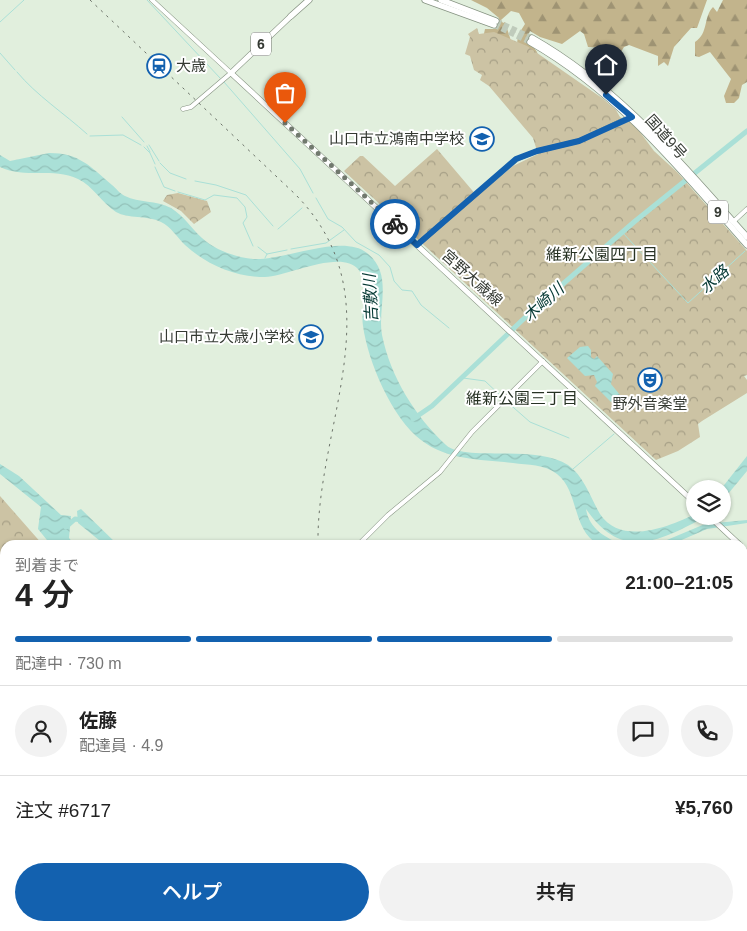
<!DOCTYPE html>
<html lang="ja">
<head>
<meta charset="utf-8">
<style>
	body { margin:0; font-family:Helvetica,"Noto Sans JP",sans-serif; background:#f2f2f2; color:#222; height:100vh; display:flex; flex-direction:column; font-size:19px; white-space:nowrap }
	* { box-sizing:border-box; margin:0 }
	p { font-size:16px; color:#767676 }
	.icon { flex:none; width:28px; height:28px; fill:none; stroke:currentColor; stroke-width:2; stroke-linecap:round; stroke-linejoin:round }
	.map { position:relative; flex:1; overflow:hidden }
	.panel { position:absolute; left:0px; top:540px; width:748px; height:391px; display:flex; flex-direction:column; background:#fff; border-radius:15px 15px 0 0; box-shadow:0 1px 4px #0004 }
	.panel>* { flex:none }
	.tools { position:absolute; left:686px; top:480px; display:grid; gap:10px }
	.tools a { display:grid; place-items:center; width:45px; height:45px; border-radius:50%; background:#fff; box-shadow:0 1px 4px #0004; font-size:25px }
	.pin { position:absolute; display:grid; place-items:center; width:42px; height:42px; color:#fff; margin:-51px -21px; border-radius:50% 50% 50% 0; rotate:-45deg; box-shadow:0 0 5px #0007 }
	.pin .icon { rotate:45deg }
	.courier { position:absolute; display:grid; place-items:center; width:50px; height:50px; margin:-25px; border:4px solid #1361af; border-radius:50%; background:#fff; color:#222; box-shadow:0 1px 6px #0007 }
	.headline em { font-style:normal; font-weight:600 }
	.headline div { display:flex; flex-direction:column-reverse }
	.headline { display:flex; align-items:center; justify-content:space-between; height:85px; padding:0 15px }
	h1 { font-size:32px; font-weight:600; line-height:38px }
	.bar { display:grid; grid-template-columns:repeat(4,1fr); gap:8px 5px; align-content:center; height:60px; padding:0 15px }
	.bar i { height:6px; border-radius:4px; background:#e0e0e0 }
	.bar .active { background:#1361af }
	.bar p { grid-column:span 4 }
	.line { display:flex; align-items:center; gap:12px; padding:0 15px; border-top:1px solid #e0e0e0 }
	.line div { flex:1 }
	.round { display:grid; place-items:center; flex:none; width:52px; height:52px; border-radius:26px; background:#f2f2f2 }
	.primary-button { display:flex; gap:10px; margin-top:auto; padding:10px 15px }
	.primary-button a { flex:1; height:58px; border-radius:30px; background:#1361af; color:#fff; font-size:20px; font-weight:600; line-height:58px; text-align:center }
	.primary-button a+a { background:#f2f2f2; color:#222 }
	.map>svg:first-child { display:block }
</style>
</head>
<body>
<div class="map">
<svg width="747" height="931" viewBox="0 0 747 931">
	<defs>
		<pattern id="forest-firs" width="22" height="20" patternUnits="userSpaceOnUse" patternTransform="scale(1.25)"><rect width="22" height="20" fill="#c2b48c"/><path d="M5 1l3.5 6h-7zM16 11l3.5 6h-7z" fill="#9e9373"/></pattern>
		<pattern id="park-crowns" width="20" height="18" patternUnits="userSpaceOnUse" patternTransform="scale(1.25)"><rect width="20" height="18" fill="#ccc3a4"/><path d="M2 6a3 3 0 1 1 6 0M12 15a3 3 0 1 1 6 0" fill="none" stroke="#a69f86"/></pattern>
		<pattern id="water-waves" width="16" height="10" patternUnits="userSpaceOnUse" patternTransform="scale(1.25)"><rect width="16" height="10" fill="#aae0d7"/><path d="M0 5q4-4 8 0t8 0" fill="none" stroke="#93c1b9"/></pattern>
	</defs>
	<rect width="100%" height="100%" fill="#e1efdd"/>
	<g fill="url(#forest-firs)" fill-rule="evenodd">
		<path d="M471,0H707L697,28H691L674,47L668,66L664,62L658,66V56L629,45L624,47L619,55H616L610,48L588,47L584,34L580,31L562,44L540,37L530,31L527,38L537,52L538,56L483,38L485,29H495L499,18L487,8ZM511,11L519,13L525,24L518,35L517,44L511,41L505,22L503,23L501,20Z"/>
		<path d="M723,0H747V82L742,85L739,98L734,103H726L724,96L731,79L710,52L699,57L695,56V42C709,33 703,17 713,7L717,12Z"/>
	</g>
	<g fill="url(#park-crowns)">
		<polygon points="477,28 479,34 494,32 527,46 602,98 616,110 620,117 634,124 654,151 677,172 747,251 747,375 744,376 747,380 747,393 702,421 698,424 700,437 678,451 656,460 344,171 360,156 363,156 395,186 437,149 477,196 513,166 538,154 533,138 489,86 480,80 482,75 474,70 470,56 465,54 470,37 468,34"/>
		<polygon points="178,193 207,201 211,212 194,224 181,211 163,201 167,195"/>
		<polygon points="0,496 43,545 5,545 5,560 0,554"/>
	</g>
	<g fill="url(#water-waves)">
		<path d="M49,153C79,153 90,166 112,185C116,188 120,194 125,196C139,203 156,200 171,208C184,216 191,228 202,238C215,250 235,257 253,259C284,261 342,233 367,253C394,274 377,308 382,335C391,378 415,416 446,445C464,462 536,444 568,465C584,476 590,497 600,514C621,546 669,527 695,514V516H707C660,541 622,562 586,509C589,529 606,538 623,545C616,545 605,547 598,544C572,530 579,491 557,474C544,464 528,465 513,463C481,459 448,461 421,440C392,418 368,362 363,326C360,307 371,285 358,269C341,249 287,276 265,277C235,277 207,265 185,245C177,237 171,227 161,222C147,215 128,219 116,212C102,203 93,186 78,179C53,167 25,179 0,167V155L10,161Z"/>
		<polygon points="588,346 591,350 591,357 594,359 597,356 613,374 611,384 620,395 611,402 595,386 597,382 594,375 585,376 567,358 580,347"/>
		<polygon points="747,456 747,471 723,500 721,489"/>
		<polygon points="0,464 19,476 61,515 71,516 69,538 75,545 51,545 38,529 41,507 0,474"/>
		<polygon points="81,509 118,545 105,545 78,523 77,511"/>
		<polygon points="747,520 747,523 707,529 670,545 655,545 705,524"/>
		<polygon points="292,926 371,926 382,931 301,931"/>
	</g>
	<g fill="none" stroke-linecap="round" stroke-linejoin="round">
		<g stroke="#aae0d7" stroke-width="1">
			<polyline points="147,0 220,78"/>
			<polyline points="0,22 24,0"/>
			<polyline points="0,53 15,70"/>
			<path d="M17,72C36,95 65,114 87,134"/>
			<polyline points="224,82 300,169 313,193"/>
			<polyline points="122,117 144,142"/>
			<polyline points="90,136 123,135 141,145"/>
			<polyline points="149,145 159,161"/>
			<polyline points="147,146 150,152"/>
			<polyline points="144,147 150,153 155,164"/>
			<polyline points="160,163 170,173 186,179"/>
			<polyline points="155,167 164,187 175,191"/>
			<polyline points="195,181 216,185 246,195 273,226"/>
			<polyline points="178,192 205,200 214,195 237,198 245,207 247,217 243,223 253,246"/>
			<polyline points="316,198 328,219 342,227 356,242 379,255 390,267 394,281 402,290 412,291 421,305 449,328"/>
			<polyline points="278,229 302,208"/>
			<polyline points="622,232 688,303 745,251"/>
			<polyline points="258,247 267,254"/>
			<polyline points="291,249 326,243 344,230"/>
			<polyline points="265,258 267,254 287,250"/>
			<polyline points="463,378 485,381 503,398"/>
			<polyline points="506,401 530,422 569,438"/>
			<polyline points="573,469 614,434"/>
		</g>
		<g stroke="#aae0d7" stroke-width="5">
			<polyline points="413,419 432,406 533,310 634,222 747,131"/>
			<polyline points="66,527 75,519 82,520"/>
		</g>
		<g stroke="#bfcbbb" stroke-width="5.5" stroke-dasharray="5.5 3" stroke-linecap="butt">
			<polyline points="496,21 532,38"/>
			<polyline points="494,25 530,42"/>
		</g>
		<g stroke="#869382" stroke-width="5">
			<g id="minor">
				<polyline points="152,0 231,73 191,107 183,109"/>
				<polyline points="733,222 747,209"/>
				<polyline points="417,245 517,159 537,151 579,141 630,117"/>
				<polyline points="358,545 388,515 440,472 472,432 543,361"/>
				<polyline points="742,713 747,709"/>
				<polyline points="0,797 5,793"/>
				<polyline points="667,926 672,931"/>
			</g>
		</g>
		<g stroke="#869382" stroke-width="6">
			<g id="major">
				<polyline points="291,16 231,73 695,503"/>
				<polyline points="709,516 740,545"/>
				<polyline points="742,548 747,554"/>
			</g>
		</g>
		<g stroke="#869382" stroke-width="7">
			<g id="highway">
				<polyline points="425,0 494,25"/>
				<polyline points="441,0 496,21"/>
				<polyline points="291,16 309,0"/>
				<path d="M532,38C620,88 681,163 747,237"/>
				<path d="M530,42C618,92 681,170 747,245"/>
			</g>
		</g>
		<use href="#minor" stroke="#fff" stroke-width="4"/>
		<use href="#major" stroke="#fff" stroke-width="5"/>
		<use href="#highway" stroke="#fff" stroke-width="5.5"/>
		<g stroke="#6b7268" stroke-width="1" stroke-dasharray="2.5 5" stroke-linecap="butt">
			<path d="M90,0L296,195C397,299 316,423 318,545"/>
			<polyline points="591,926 595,931"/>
		</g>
	</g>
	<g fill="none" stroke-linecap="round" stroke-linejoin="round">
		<polyline stroke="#71796e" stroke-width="5" stroke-dasharray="0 9" points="285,123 395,224"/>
		<polyline stroke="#1361af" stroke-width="6" points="395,224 417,245 516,159 537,151 579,141 632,117 606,95"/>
	</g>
	<defs>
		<g id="station-ring" transform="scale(1.25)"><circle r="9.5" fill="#fff" stroke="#1361af" stroke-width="1.5"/><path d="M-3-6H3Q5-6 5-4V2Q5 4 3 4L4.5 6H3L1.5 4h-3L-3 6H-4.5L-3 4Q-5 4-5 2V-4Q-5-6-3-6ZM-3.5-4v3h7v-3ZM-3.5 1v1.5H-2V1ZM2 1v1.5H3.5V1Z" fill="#1361af"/></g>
		<g id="school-ring" transform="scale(1.25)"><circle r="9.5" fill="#fff" stroke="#1361af" stroke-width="1.5"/><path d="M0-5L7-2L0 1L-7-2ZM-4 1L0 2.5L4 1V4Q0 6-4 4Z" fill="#1361af"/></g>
		<g id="theatre-ring" transform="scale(1.25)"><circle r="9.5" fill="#fff" stroke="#1361af" stroke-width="1.5"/><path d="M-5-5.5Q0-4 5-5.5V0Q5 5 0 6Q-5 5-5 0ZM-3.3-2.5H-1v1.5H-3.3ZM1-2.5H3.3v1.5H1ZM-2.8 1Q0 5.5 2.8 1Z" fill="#1361af"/></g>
	</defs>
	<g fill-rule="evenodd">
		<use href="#station-ring" x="159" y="66"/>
		<use href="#school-ring" x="482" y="139"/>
		<use href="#school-ring" x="311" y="337"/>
		<use href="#theatre-ring" x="650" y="380"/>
	</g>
	<g text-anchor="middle" stroke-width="4" stroke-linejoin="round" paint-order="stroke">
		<g fill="#fff" stroke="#727570" stroke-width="1">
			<rect x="251" y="32.5" width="20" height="23" rx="4"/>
			<rect x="708" y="200.5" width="20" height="23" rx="4"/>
		</g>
		<g font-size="14" font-weight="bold" fill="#353a33">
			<text x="261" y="49">6</text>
			<text x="718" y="217">9</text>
		</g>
		<g font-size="15" fill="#353a33" stroke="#fff" text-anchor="end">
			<text x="176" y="71" text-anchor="start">大歳</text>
			<text x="464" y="144">山口市立鴻南中学校</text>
			<text x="294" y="342">山口市立大歳小学校</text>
			<text x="650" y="409" text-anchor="middle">野外音楽堂</text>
		</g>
		<g font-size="15" fill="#353a33" stroke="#fff">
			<text transform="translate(666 137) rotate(48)" y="5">国道9号</text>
			<text transform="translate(472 278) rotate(42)" y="5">宮野大歳線</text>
		</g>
		<g font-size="16" fill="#273224" stroke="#fff">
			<text x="602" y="260">維新公園四丁目</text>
			<text x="522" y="404">維新公園三丁目</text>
		</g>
		<g font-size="16" font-style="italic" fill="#043833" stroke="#fff">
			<text transform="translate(714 279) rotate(-42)" y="6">水路</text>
			<text transform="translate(370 298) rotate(-93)" y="6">吉敷川</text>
			<text transform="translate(543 302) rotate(-42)" y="6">木崎川</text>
		</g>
	</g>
</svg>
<div class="tools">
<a><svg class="icon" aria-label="layers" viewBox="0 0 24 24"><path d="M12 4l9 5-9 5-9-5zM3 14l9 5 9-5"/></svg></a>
</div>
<div class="pin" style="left:285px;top:123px;background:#ea580c"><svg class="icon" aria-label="bag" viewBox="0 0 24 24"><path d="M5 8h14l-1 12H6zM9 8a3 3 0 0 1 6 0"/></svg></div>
<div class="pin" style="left:606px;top:95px;background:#1f2937"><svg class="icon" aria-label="home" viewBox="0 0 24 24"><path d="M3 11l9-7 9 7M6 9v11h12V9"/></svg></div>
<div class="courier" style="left:395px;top:224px"><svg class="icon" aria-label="bike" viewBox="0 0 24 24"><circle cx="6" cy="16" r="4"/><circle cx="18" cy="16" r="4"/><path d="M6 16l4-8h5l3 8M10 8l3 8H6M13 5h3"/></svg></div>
<section class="panel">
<div class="headline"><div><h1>4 分</h1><p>到着まで</p></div><em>21:00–21:05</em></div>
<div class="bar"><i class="active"></i><i class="active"></i><i class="active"></i><i></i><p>配達中 · 730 m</p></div>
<div class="line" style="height:90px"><a class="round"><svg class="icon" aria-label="person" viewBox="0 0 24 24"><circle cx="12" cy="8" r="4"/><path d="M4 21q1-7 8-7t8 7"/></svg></a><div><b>佐藤</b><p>配達員 · 4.9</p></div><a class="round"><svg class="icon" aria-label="chat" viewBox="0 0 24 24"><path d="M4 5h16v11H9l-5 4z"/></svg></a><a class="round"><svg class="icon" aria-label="phone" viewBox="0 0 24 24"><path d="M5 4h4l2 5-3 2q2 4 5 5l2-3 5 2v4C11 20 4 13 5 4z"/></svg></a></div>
<div class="line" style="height:65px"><div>注文 #6717</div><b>¥5,760</b></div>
<div class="primary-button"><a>ヘルプ</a><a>共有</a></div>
</section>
</div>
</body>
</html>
